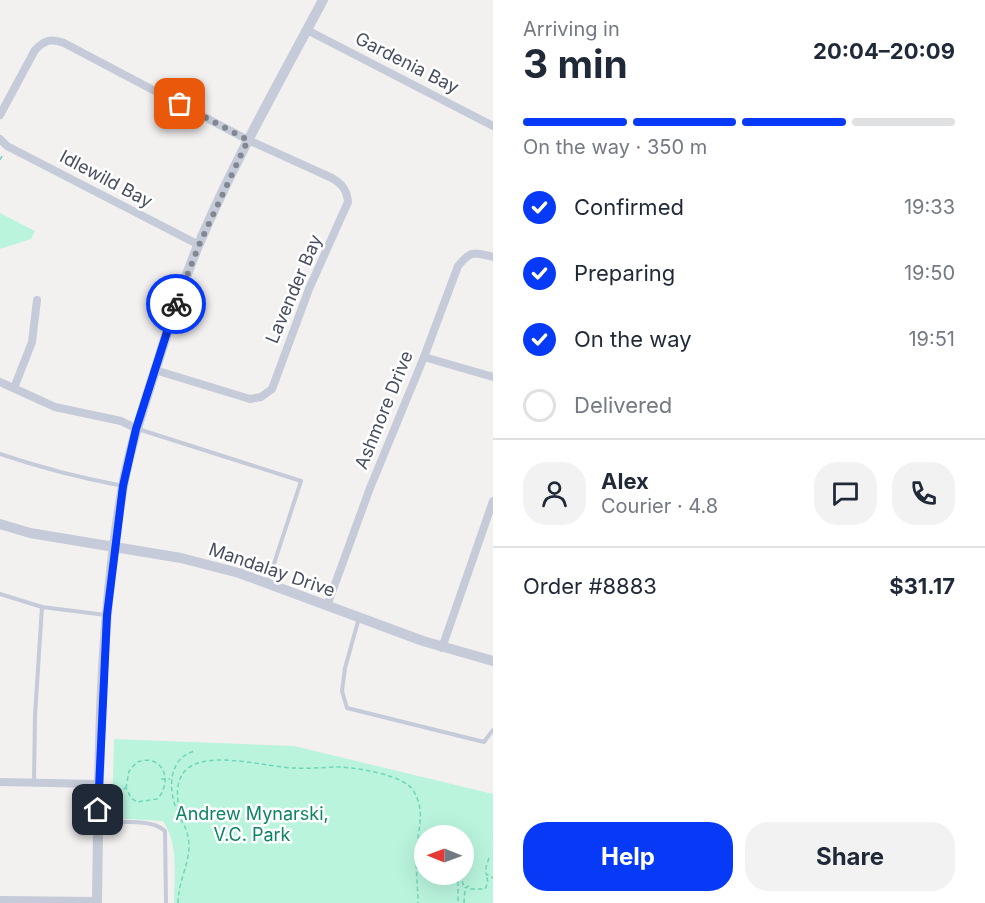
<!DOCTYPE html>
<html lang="en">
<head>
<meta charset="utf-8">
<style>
	body { margin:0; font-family:Inter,sans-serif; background:#f2f2f3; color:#1f2937; height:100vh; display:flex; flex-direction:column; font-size:22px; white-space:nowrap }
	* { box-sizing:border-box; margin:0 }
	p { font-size:20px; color:#747a83 }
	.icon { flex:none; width:33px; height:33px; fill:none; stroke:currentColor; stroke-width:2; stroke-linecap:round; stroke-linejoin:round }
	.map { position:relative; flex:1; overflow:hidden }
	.side { display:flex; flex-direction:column; background:#fff; width:492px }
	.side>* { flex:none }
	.needle { width:39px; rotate:271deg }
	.fabs { position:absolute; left:414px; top:825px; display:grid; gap:12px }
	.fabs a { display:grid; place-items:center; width:60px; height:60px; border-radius:50%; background:#fff; box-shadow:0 6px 24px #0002; font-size:30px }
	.pin { position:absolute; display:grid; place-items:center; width:51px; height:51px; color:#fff; margin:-26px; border-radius:12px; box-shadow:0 3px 9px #0006 }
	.courier { position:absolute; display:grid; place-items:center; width:60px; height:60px; margin:-30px; border:4px solid #063af6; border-radius:50%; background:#fff; color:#222; box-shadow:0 2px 8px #0007 }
	.overview em { font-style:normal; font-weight:700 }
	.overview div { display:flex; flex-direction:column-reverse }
	.overview { display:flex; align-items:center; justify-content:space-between; height:102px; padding:0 30px }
	h1 { font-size:39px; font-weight:700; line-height:45px }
	.bar { display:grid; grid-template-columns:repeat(4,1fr); gap:9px 6px; align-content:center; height:72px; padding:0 30px }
	.bar i { height:8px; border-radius:4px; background:#e0e1e3 }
	.bar .on { background:#063af6 }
	.bar p { grid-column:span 4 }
	.line { display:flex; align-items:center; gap:15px; padding:0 30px; border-top:2px solid #e0e1e3 }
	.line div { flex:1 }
	.round { display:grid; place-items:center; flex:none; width:63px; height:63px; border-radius:24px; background:#f2f2f3 }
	ol { padding:0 30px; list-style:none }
	li { display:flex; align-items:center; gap:18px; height:66px }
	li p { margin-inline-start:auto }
	li .icon { padding:6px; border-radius:50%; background:#063af6; color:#fff; stroke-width:4 }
	li:last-child { color:#747a83 }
	li i { width:33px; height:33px; border:3px solid #e0e1e3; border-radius:50% }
	.button { display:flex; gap:12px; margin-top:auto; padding:12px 30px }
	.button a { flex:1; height:69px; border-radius:24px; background:#063af6; color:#fff; font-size:24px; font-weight:700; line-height:69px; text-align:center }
	.button a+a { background:#f2f2f3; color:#1f2937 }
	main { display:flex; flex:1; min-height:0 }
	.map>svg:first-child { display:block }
</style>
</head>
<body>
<main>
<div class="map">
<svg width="493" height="903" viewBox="0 0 493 903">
	<rect width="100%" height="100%" fill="#f3f0f0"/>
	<g fill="#baf4dd" fill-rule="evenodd">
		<polygon points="0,213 35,231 31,239 0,249"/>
		<path d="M114,739L294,746L493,794V903H174C174,876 179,844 163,821L112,818ZM424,836H464V874H424Z"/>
	</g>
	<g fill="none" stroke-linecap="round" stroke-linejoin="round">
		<g stroke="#6ed6ba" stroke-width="1.5" stroke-dasharray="4.5 3" stroke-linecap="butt">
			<polyline points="0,160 3,154"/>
			<polyline points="161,779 170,779"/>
			<path d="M112,796H117L121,790L126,788L131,798L137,802L157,799C168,789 169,766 152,761C147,759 142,761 137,762L129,771L126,788"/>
			<path d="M178,813C168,792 167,758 195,751"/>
			<path d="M180,817C178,801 173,781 187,769C209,750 266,767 294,768C309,769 325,767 340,767C358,768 403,775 413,790C426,812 418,826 417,848C415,866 418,885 418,903"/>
			<polyline points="489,858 486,867 486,874 493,878"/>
			<polyline points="458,874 458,903"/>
			<polyline points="460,874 464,887"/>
			<path d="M178,903C179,869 201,851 180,818"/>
			<polyline points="464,903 465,888 469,886 471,889 485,889 488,882 486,874"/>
		</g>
		<g stroke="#c5cbd8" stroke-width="4">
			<polyline points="138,429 301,481 268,582"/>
			<path d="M0,454C41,468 80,478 123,486"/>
			<polyline points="0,594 42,607 106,615"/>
			<polyline points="359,618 345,668 342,691 347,708 484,742 493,730"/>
			<polyline points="34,782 35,715 42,607"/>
			<path d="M99,823C117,823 152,818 165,831L166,903"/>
		</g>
		<g stroke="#c5cbd8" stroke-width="8">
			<polyline points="307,30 493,126"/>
			<path d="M0,115L35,50C45,40 51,38 64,43L248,140L332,178C342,184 347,190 348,202L309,289L272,389L261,397L250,399L155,370"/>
			<polyline points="0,139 7,146 199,245"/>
			<polyline points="424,357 493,377"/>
			<polyline points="0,382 55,407 121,421 137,429"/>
			<polyline points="14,388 32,342 37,300"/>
			<path d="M327,606L370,488L424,357L458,266C471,250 474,252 493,257"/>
			<polyline points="442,648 493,501"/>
			<polyline points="0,782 98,784"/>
			<polyline points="0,900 97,901"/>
		</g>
		<g stroke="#c5cbd8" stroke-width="10">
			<polyline points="0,524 30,533 181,558 239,573 423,641 493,661"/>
			<path d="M97,903C99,764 99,623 123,486C130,447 143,409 155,371C168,329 181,287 198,246C234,161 280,81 323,0"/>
		</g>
	</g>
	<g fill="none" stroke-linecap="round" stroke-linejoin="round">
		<polyline stroke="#838792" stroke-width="6" stroke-dasharray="0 10.8" points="176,304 199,245 248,140 180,104"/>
		<polyline stroke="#063af6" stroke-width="8" points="98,810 107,615 123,486 136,429 176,304"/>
	</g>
	<g text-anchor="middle" stroke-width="5" stroke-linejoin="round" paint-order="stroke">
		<g font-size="18" fill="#464e5f" stroke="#fff">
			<text transform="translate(407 63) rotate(27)" y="6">Gardenia Bay</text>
			<text transform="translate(106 179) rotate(28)" y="6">Idlewild Bay</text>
			<text transform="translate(294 289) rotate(-67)" y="6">Lavender Bay</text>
			<text transform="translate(384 410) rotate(-68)" y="6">Ashmore Drive</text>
			<text transform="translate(272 570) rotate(19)" y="6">Mandalay Drive</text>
		</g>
		<g font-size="18" fill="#0d8463" stroke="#fff">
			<text x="252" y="820">Andrew Mynarski,<tspan x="252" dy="21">V.C. Park</tspan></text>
		</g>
	</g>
</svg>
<div class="fabs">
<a><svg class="needle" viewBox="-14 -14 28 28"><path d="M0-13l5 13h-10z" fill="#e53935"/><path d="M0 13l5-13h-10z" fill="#747a83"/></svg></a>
</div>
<div class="pin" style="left:180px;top:104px;background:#ea580c"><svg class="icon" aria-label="bag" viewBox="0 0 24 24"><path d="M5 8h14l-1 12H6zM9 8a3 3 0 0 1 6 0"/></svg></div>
<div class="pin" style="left:98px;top:810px;background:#1f2937"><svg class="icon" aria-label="home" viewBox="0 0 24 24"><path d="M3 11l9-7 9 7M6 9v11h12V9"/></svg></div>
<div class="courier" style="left:176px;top:304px"><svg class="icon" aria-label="bike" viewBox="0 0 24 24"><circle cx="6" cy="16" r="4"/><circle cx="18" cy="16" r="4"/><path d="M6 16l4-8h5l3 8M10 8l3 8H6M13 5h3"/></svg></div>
</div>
<section class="side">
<div class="overview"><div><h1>3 min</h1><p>Arriving in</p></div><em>20:04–20:09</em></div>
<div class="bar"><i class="on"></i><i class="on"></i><i class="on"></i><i></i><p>On the way · 350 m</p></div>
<ol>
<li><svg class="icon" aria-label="check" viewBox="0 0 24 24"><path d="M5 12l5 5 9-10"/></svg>Confirmed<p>19:33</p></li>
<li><svg class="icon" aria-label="check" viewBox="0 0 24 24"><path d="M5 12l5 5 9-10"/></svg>Preparing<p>19:50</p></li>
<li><svg class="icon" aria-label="check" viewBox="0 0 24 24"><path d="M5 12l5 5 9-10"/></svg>On the way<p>19:51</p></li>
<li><i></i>Delivered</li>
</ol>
<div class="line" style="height:108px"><a class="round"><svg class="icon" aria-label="person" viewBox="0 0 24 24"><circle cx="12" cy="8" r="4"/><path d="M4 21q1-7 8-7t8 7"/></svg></a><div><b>Alex</b><p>Courier · 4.8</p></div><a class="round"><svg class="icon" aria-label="chat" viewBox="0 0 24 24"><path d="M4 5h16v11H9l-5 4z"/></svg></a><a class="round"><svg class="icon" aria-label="phone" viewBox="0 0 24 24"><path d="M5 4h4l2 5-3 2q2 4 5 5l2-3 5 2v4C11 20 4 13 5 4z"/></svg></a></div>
<div class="line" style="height:78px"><div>Order #8883</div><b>$31.17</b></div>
<div class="button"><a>Help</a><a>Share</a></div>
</section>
</main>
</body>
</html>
